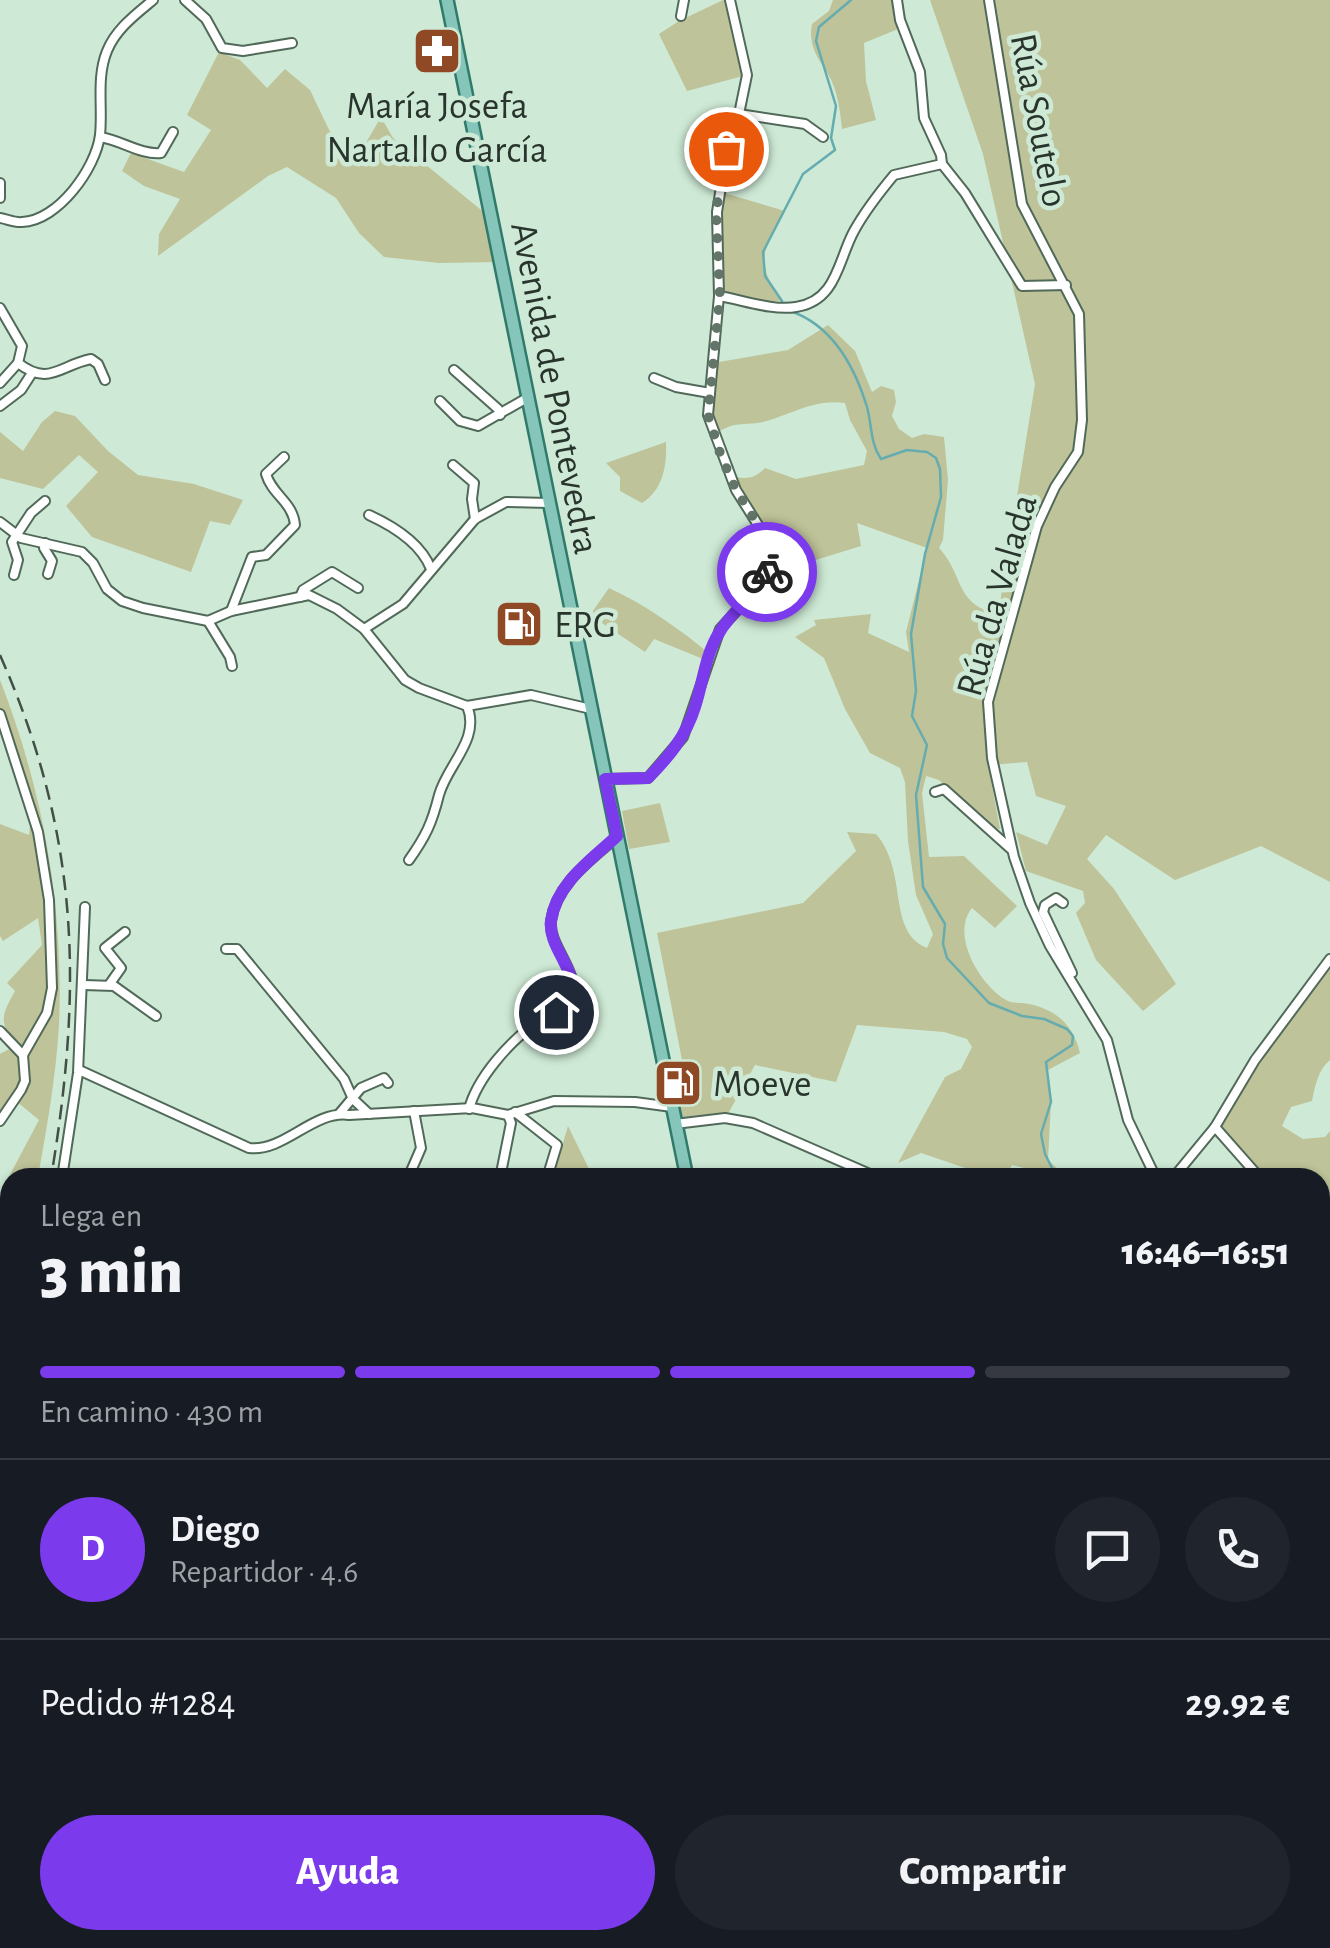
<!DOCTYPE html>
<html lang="es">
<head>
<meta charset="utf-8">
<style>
	body { margin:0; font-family:"Alegreya Sans",sans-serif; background:#20242c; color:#f1f3f6; height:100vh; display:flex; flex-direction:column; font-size:38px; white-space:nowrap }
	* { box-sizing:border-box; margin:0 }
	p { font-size:32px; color:#9ea1a6 }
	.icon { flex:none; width:55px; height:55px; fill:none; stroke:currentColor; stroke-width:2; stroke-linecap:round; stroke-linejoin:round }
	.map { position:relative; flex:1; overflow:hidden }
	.side { position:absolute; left:0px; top:1168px; width:1330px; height:782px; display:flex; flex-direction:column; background:#171b24; border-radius:30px 30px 0 0; box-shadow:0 2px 8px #0004 }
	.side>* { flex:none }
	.pin { position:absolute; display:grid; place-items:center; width:85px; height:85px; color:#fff; margin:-42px; border:5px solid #fff; border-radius:50%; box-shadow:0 2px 10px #0007 }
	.courier { position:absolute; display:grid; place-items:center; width:100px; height:100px; margin:-50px; border:8px solid #7c3aed; border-radius:50%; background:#fff; color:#222; box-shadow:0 2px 12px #0007 }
	.headline em { font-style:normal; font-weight:800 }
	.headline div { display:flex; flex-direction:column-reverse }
	.headline { display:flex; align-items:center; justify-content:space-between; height:170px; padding:0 40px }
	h1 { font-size:65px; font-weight:800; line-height:75px }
	.bar { display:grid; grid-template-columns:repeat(4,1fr); gap:15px 10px; align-content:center; height:120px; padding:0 40px }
	.bar i { height:12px; border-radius:8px; background:#363941 }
	.bar .active { background:#7c3aed }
	.bar p { grid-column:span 4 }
	.line { display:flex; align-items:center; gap:25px; padding:0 40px; border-top:2px solid #363941 }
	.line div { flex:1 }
	.round { display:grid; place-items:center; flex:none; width:105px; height:105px; border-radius:52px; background:#20242c }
	.action { display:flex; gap:20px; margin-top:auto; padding:20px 40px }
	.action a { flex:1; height:115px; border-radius:60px; background:#7c3aed; color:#fff; font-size:40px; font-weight:800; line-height:115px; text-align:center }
	.action a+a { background:#20242c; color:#f1f3f6 }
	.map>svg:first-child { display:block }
</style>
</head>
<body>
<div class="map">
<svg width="1330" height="1948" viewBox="0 0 1330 1948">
	<rect width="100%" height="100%" fill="#ceead6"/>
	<g fill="#bfc399">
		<polygon points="723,0 731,0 747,75 687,91 659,34 679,21"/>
		<path d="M833,0H897L898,29L864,43L866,81L876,120L842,129C840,111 838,91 828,74C818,58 808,46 812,24L829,11Z"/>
		<path d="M930,0H1330V882L1261,846L1175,880L1106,835L1087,859L1114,889L1176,984L1143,1011L1096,960L1076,913L1085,903L1083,891L1026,871L1016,832L1047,845L1066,806L1036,796L1027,762L988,765L1000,829L993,828L939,780L926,776L922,793L929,857L964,856L1017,906L995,928L972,908C950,935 980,985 1006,1000C1012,1004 1021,1002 1029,1004C1057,1010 1074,1026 1080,1053L1046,1071L1051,1102L1048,1160L1066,1177H1040L1041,1172L1012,1165L1006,1177H992L921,1153L898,1163L945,1077L961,1069L972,1047L967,1039L944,1032L857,1025L836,1082L755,1065L729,1112L674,1118L664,1069L683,1065L657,933L803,903L856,851L847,832L876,834C909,872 886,931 927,948L933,934L916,895L908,841L905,782L900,768L870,753L845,709L824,658L795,637L816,625L814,620L871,614L868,633L909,652L906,632L927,548L857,523L861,546L790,568C772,536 750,507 730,476C746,479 753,480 765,468L796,479L864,465L867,451L850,420L845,403C815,399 794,413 767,421C744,427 736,419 714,435L708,415L713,363L788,350L828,325L855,351L872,392L881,386L894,390L896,402L892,416L899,429L912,438L924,434L944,437L948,480L943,540L939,548C965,576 953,602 998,615L1035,384L983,154Z"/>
		<polygon points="219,52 240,60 267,88 285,69 310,90 344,161 364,146 381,117 393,138 491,218 500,262 439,263 384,257 359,233 336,198 287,167 268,176 158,256 159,234 180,199 144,186 122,171 131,153 184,172 211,130 187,115"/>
		<path d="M721,192L785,211C763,249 754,262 782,301H748L719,296L717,281Z"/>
		<polygon points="55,411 75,416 108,451 138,475 194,484 243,500 230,525 210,521 191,572 92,537 66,506 98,472 79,455 43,489 0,478 0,432 23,451 42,422"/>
		<path d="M666,442C667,466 663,490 642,503L620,491V477L606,463Z"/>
		<path d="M609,588C646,605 678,628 710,654L708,661L654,639L645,652L590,615Z"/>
		<path d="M0,680C43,790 64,906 59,1025C56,1076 47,1127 38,1177L10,1178V1191L5,1184L39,1120L15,1100L0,1121V1054L15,1046C0,1021 0,1018 15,991L7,983L42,945L38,918L3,941L0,936V824L29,835L30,825L0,718Z"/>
		<polygon points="660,803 670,842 629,849 622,811"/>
		<path d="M1330,959V1060C1318,1070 1315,1086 1312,1101L1291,1107L1282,1126L1303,1139L1325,1137L1330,1131V1201L1320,1210V1178L1238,1177L1245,1162L1215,1127L1255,1060Z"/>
		<polygon points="568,1126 593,1177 553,1177"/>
		<polygon points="3,1302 10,1310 10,1535 0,1530 0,1312"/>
		<polygon points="1320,1691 1330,1698 1330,1867 1320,1864"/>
		<polygon points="0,1735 4,1741 10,1738 10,1940 67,1940 67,1948 0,1948"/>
		<polygon points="513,1940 696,1940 688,1948 521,1948"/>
	</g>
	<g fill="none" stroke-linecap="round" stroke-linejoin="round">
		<g stroke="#65acb0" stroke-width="2.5">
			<polyline points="782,301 765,276 763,252 803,174 835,150 831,138 836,106 816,41 819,27 851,0"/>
			<path d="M793,312C833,327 855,368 867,407C872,425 870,443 881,459L907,450L927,452L936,458L940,469L941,497L925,554L911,634L916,691L912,716L927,745L916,795L923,887L945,924L943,944L947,958L989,1003L1022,1016L1044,1019L1067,1029L1073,1036L1072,1045L1046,1062L1051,1102L1041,1134L1045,1154L1057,1178"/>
		</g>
		<g stroke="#65acb0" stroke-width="15">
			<polyline points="0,1513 10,1518"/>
			<polyline points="1320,1526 1330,1534"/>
			<polyline points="1320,1759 1325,1746 1330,1743"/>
			<polyline points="1320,1786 1330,1805"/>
		</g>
		<g stroke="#516959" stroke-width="12">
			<g id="minor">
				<polyline points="185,0 206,19 222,48 243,51 292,43"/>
				<polyline points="897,0 900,20 920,72 924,118 941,155 942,164"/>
				<polyline points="989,0 1022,204 1079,314 1082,420 1078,452 1055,487 1037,526 988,702 992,758 1014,857 1030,903 1050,946 1107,1040 1128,1120 1156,1178"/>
				<polyline points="681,16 684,0"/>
				<polyline points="739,114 805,124 823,137"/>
				<path d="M100,137C121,140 140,155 161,153L173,132"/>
				<polyline points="0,183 0,198"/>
				<path d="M0,218C7,219 15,223 22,222C58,221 96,168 100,135C103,107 96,78 107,51C116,29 135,15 153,0"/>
				<path d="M719,296C743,300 773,311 796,307C837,301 838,260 854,231C865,211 879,193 894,175L942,164L965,193L1022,286L1066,285"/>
				<polyline points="0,308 22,346 18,363 0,383"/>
				<path d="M18,363C49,387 60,365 91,359L98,364L105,380"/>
				<polyline points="454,370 498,409 500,415"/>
				<polyline points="654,378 676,387 710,393"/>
				<polyline points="440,401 460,421 478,426 527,398"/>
				<polyline points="0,406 21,390 32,373"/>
				<polyline points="453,465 474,483 472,499 475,519"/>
				<path d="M369,515C393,526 421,543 431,569"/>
				<polyline points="0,522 21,538 82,552 93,563 107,589 122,601 143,608 208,621 231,611 309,595 337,609 364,629 405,680 419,688 467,706 531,695 591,709"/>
				<polyline points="45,543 44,548 52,561 48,574"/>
				<polyline points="14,575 18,560 12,542 31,513 45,501"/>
				<polyline points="300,597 303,590 332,572 358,588"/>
				<path d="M231,611L252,557L266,555L295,525C293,502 272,495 266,474L284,457"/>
				<polyline points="208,621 230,657 232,666"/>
				<polyline points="364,629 403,604 475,519 506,502 549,503"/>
				<polyline points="0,714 38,832 49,900 52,988 47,1013 23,1055 25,1081 21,1090 0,1121"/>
				<polyline points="606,779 648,778 683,737 720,629 762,583 772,563 770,544 736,490 708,415 719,296 717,212 727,149 739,114 747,75 730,0"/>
				<polyline points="935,792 944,789 1012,850"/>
				<path d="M409,860C426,836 432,823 439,795C447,765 481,739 467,706"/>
				<polyline points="1063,903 1056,898 1045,905 1043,912 1072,973"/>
				<polyline points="226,949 237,949 242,955 344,1079 353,1099 369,1114"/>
				<polyline points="84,985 114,986 156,1016"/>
				<polyline points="109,985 121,968 105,948 125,932"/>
				<polyline points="0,1031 23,1055"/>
				<path d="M79,1070L249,1148C285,1152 313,1110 349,1115L472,1108L508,1115L554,1101L635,1102L672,1107"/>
				<path d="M469,1109C477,1078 510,1041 536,1023C546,1016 560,1012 568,1002C586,976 548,948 551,921C556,884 591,860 617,837"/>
				<polyline points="515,1112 557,1145 547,1178"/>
				<polyline points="339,1114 361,1088 384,1078 388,1083"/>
				<polyline points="675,1124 725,1118 753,1123 879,1178"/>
				<polyline points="1215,1127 1260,1178"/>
				<polyline points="466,1176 468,1178"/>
				<polyline points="62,1178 78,1073 85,907"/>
				<polyline points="408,1178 421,1148 414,1111"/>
				<polyline points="500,1178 511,1123 508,1115"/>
				<polyline points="1173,1178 1215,1127 1255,1060 1330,959"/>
				<polyline points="1320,1226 1330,1231"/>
				<polyline points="1320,1393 1330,1402"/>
				<polyline points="1320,1690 1330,1680"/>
				<polyline points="1320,1876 1330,1877"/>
				<polyline points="1320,1904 1330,1935"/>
				<polyline points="134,1940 135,1948"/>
				<polyline points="262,1940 272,1948"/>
				<polyline points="835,1940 838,1944"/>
				<polyline points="887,1948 898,1940"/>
				<polyline points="993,1948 1004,1940"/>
				<polyline points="1215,1948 1220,1940"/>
			</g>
		</g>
		<g stroke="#516959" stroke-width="14">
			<polyline id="tertiary" points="688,1948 696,1940"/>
		</g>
		<g stroke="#516959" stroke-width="15">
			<polyline id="secondary" points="0,1298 10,1312"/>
		</g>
		<g stroke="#317a6b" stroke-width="16">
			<g id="primary">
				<polyline points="447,0 687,1178"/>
				<polyline points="1031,1940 1047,1948"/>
			</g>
		</g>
		<use href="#minor" stroke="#fff" stroke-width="8"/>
		<use href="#tertiary" stroke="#fff" stroke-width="9"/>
		<use href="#secondary" stroke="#c3e2dc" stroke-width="10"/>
		<use href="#primary" stroke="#86c6ba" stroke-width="11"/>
		<g stroke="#414f46" stroke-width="2.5" stroke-dasharray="15 8" stroke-linecap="butt">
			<path d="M0,655C80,836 83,986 51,1178"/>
			<polyline points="429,1940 437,1948"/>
		</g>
	</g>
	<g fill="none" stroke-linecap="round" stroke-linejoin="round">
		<polyline stroke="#637468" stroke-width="10" stroke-dasharray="0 18" points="726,149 716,212 720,296 708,415 721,456 736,490 770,544 772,563 767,572"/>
		<path stroke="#7c3aed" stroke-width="12" d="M556,1012C596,982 547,954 551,921C556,884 591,860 617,836L605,779L648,778C669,757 686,736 695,707C703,683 705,655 719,633C732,610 756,597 767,572"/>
	</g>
	<defs>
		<g id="pharmacy-square" transform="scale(2.5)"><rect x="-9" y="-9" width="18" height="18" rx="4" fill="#904925" stroke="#ceead6"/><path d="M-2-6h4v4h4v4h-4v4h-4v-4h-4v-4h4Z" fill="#fff"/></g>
		<g id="fuel-square" transform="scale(2.5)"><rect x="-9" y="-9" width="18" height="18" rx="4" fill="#904925" stroke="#ceead6"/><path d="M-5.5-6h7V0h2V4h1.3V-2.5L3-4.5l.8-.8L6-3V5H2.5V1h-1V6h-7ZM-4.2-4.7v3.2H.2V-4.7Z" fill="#fff"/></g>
	</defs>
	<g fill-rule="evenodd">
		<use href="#pharmacy-square" x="437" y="51"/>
		<use href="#fuel-square" x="519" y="624"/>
		<use href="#fuel-square" x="678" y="1083"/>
	</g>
	<g text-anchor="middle" stroke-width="9" stroke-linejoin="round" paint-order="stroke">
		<g font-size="38" fill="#29342d" stroke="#ceead6" text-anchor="start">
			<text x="437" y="118" text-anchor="middle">María Josefa<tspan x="437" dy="44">Nartallo García</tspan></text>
			<text x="554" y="637">ERG</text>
			<text x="713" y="1096">Moeve</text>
		</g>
		<g font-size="38" fill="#29342d" stroke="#ceead6">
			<text transform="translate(1040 120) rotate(79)" y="13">Rúa Soutelo</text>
			<text transform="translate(556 388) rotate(79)" y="13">Avenida de Pontevedra</text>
			<text transform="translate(996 595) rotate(-74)" y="13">Rúa da Valada</text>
		</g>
	</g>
</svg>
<div class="pin" style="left:726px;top:149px;background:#ea580c"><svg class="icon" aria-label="bag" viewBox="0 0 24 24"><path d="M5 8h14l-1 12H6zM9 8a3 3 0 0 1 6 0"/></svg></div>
<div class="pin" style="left:556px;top:1012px;background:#1f2937"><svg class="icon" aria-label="home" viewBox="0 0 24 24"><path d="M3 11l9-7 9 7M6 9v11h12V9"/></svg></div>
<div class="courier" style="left:767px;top:572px"><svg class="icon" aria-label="bike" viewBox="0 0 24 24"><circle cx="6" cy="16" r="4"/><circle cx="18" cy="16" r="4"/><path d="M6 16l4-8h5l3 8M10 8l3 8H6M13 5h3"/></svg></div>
<section class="side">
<div class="headline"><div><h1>3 min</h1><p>Llega en</p></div><em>16:46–16:51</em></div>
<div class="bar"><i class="active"></i><i class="active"></i><i class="active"></i><i></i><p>En camino · 430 m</p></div>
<div class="line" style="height:180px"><b class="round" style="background:#7c3aed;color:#fff">D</b><div><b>Diego</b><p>Repartidor · 4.6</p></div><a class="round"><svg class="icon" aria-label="chat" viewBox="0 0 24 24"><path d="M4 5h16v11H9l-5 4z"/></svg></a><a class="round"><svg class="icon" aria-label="phone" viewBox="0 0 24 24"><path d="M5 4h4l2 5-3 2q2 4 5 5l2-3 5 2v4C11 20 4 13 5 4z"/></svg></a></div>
<div class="line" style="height:130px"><div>Pedido #1284</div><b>29.92 €</b></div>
<div class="action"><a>Ayuda</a><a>Compartir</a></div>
</section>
</div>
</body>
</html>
